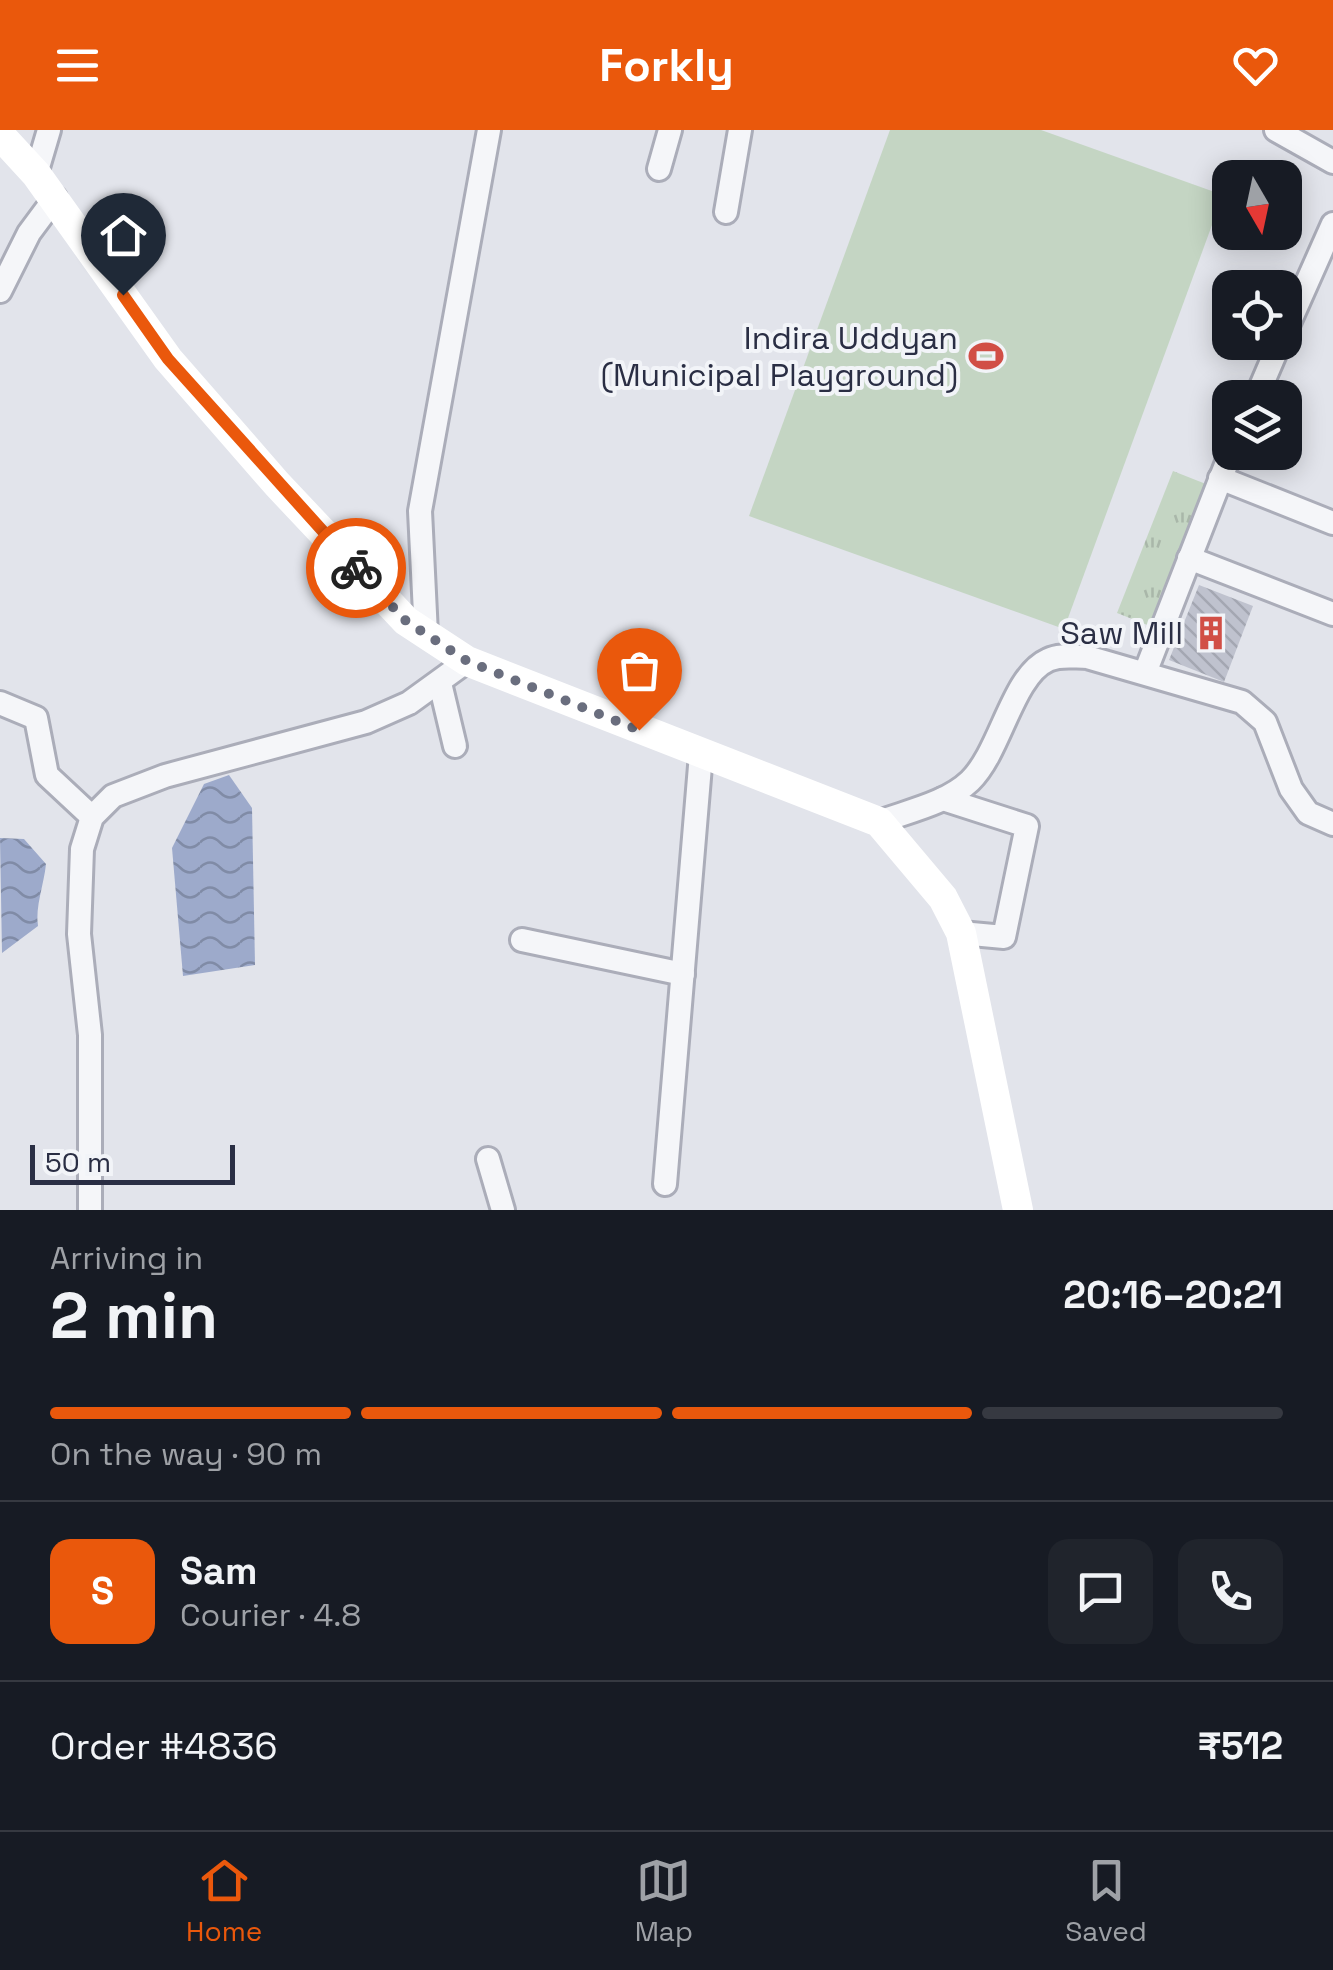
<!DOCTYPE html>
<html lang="en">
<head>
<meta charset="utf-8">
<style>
	body { margin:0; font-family:"Space Grotesk",sans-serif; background:#20242c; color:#f1f3f6; height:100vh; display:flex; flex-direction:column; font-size:38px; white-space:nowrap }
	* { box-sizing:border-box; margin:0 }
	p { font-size:32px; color:#9ea1a6 }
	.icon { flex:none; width:55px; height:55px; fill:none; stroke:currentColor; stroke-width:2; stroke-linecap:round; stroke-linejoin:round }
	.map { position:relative; height:1080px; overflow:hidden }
	.side { display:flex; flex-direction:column; background:#171b24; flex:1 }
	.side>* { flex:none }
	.needle { width:65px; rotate:171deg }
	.buttons { position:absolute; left:1212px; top:30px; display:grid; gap:20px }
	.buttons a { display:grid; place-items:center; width:90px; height:90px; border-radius:20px; background:#171b24; box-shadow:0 5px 25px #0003; font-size:50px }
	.scale { position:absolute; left:30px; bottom:25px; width:205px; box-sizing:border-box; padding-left:10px; border:5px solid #2a2e44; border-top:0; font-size:28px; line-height:35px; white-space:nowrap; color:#2a2e44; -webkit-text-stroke:8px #f2f4f8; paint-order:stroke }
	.pin { position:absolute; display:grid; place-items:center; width:85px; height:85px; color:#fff; margin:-102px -42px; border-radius:50% 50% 50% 0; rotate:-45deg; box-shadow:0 0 10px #0007 }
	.pin .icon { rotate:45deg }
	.courier { position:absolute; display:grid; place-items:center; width:100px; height:100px; margin:-50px; border:8px solid #ea580c; border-radius:50%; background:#fff; color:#222; box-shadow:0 2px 12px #0007 }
	.overview em { font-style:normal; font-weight:700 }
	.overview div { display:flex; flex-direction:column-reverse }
	.overview { display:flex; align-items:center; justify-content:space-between; height:170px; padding:0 50px }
	h1 { font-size:65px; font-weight:700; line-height:75px }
	.bar { display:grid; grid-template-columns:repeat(4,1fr); gap:15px 10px; align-content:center; height:120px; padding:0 50px }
	.bar i { height:12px; border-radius:8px; background:#363941 }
	.bar .on { background:#ea580c }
	.bar p { grid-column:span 4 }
	.line { display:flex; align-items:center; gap:25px; padding:0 50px; border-top:2px solid #363941 }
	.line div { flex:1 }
	.round { display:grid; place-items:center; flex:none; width:105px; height:105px; border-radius:20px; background:#20242c }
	header { display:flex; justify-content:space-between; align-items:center; height:130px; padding:0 50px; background:#ea580c; color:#fff; font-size:45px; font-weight:700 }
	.tabs { display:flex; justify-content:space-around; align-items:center; height:140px; border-top:2px solid #363941; background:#171b24; font-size:28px; color:#9ea1a6 }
	.tabs a { display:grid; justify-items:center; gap:5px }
	.tabs .on { color:#ea580c }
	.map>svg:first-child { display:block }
</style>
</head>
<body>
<header><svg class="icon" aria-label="menu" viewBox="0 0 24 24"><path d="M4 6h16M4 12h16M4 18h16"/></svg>Forkly<svg class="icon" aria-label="heart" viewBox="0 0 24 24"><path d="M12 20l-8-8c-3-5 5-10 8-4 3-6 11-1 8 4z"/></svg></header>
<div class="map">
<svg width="1333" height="1080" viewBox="0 0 1333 1080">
	<defs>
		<pattern id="park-tufts" width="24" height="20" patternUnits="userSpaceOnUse" patternTransform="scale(2.5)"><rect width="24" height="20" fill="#c4d5c3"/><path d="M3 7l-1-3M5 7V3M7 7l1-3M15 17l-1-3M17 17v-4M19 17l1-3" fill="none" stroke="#a9b7a9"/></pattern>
		<pattern id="water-waves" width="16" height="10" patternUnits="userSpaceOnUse" patternTransform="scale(2.5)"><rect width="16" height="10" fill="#9daacb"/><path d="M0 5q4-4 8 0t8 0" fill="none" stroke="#808ba6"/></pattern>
		<pattern id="building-back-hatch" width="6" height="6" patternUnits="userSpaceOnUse" patternTransform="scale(2.5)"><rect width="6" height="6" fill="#bfc2ce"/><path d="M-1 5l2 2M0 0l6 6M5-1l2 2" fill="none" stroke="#a4a7b2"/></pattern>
	</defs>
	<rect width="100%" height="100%" fill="#e2e4eb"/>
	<polygon fill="url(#park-tufts)" points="1173,341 1216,358 1160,500 1117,483"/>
	<polygon fill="#c4d5c3" points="890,0 1041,0 1223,65 1064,499 749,386"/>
	<g fill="url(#water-waves)">
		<polygon points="229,645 252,678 255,835 183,846 172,718 204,654"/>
		<path d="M0,708L24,709L46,734C44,754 35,777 38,796L2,823Z"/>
	</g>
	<polygon fill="url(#building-back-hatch)" points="1199,455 1253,476 1224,552 1169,530"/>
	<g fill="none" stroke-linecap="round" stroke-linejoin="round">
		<g stroke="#abadb9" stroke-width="28">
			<g id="minor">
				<polyline points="1276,0 1333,32"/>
				<polyline points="659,39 670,0"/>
				<polyline points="36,44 49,0"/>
				<polyline points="726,82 740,0"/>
				<polyline points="0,161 29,103 55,68"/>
				<polyline points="1285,202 1333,94"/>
				<polyline points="1256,268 1280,212"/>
				<polyline points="1220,348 1333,393"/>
				<polyline points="1189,428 1333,484"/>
				<polyline points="426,504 420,381 489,0"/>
				<polyline points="1145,543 1231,322"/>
				<polyline points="440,553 455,616"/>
				<polyline points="0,573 36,588 47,645 92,687"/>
				<polyline points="943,669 1027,696 1004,807 961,803"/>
				<path d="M879,692C909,681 947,673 970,651C1001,621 1012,546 1048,530C1060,524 1074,527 1087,527L1242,572L1265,592L1291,659L1308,683L1333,694"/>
				<polyline points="522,810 683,844"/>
				<polyline points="488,1029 503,1080"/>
				<polyline points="665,1054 701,624"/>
				<polyline points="90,1080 90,905 79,804 82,719 92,687 113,666 165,646 366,592 409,573 467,531"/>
			</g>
		</g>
		<use href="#minor" stroke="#f5f6f9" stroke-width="22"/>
		<polyline stroke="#fff" stroke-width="30" points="0,5 36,44 168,229 277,354 406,491 467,531 879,692 943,768 961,803 1018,1080"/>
	</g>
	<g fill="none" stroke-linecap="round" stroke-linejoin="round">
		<polyline stroke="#6a6e7e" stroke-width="10" stroke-dasharray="0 18" points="356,438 406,491 467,531 639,600"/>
		<polyline stroke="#ea580c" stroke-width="12" points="123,165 168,229 356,438"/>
	</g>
	<defs>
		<g id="stadium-bare" transform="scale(2.7)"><path d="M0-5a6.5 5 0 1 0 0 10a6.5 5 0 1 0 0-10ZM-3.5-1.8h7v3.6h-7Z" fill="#d14f46" stroke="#f2f4f8" stroke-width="2.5" paint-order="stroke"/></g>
		<g id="building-bare" transform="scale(2.7)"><path d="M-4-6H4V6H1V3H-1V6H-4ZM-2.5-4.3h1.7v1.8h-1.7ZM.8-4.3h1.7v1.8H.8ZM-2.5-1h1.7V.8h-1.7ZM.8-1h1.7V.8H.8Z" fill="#d14f46" stroke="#f2f4f8" stroke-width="2.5" paint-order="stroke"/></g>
	</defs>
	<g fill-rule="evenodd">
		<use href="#stadium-bare" x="986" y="226"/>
		<use href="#building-bare" x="1211" y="503"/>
	</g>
	<g text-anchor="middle" stroke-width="8" stroke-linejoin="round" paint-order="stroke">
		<g font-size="32" fill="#2a2e44" stroke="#f2f4f8" text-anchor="end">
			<text x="958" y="219">Indira Uddyan<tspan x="958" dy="37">(Municipal Playground)</tspan></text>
			<text x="1183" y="514">Saw Mill</text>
		</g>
	</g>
</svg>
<div class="buttons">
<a><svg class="needle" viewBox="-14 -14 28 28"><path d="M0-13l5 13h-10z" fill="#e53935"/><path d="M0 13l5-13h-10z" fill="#9ea1a6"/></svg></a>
<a><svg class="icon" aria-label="locate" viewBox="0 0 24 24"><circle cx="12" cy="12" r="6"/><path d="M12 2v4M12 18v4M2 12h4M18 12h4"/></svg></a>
<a><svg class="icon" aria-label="layers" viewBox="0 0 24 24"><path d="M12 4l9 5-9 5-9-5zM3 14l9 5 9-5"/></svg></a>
</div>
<div class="scale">50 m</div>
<div class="pin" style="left:639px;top:600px;background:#ea580c"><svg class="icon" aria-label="bag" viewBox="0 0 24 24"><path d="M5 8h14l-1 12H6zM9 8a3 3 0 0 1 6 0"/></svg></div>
<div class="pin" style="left:123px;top:165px;background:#1f2937"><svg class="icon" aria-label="home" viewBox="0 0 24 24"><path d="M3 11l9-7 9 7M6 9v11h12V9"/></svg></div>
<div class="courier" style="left:356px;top:438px"><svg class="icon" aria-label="bike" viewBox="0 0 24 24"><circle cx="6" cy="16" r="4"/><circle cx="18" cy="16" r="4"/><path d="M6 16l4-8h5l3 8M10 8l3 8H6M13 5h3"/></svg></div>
</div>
<section class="side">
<div class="overview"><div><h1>2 min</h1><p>Arriving in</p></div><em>20:16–20:21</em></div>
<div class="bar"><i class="on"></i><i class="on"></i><i class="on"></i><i></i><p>On the way · 90 m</p></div>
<div class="line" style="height:180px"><b class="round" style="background:#ea580c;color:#fff">S</b><div><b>Sam</b><p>Courier · 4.8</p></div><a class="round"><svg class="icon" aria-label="chat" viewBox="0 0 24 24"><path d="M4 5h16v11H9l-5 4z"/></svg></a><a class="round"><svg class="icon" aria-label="phone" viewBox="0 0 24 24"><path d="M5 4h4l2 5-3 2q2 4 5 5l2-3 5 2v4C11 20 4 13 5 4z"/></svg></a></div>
<div class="line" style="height:130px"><div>Order #4836</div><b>₹512</b></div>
</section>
<nav class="tabs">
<a class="on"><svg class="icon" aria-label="home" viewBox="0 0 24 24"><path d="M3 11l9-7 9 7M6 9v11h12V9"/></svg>Home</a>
<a><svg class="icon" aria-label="map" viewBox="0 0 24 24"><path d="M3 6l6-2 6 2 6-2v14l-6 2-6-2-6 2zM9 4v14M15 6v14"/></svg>Map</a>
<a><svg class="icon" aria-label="saved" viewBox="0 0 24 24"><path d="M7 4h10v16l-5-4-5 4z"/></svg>Saved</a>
</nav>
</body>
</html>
